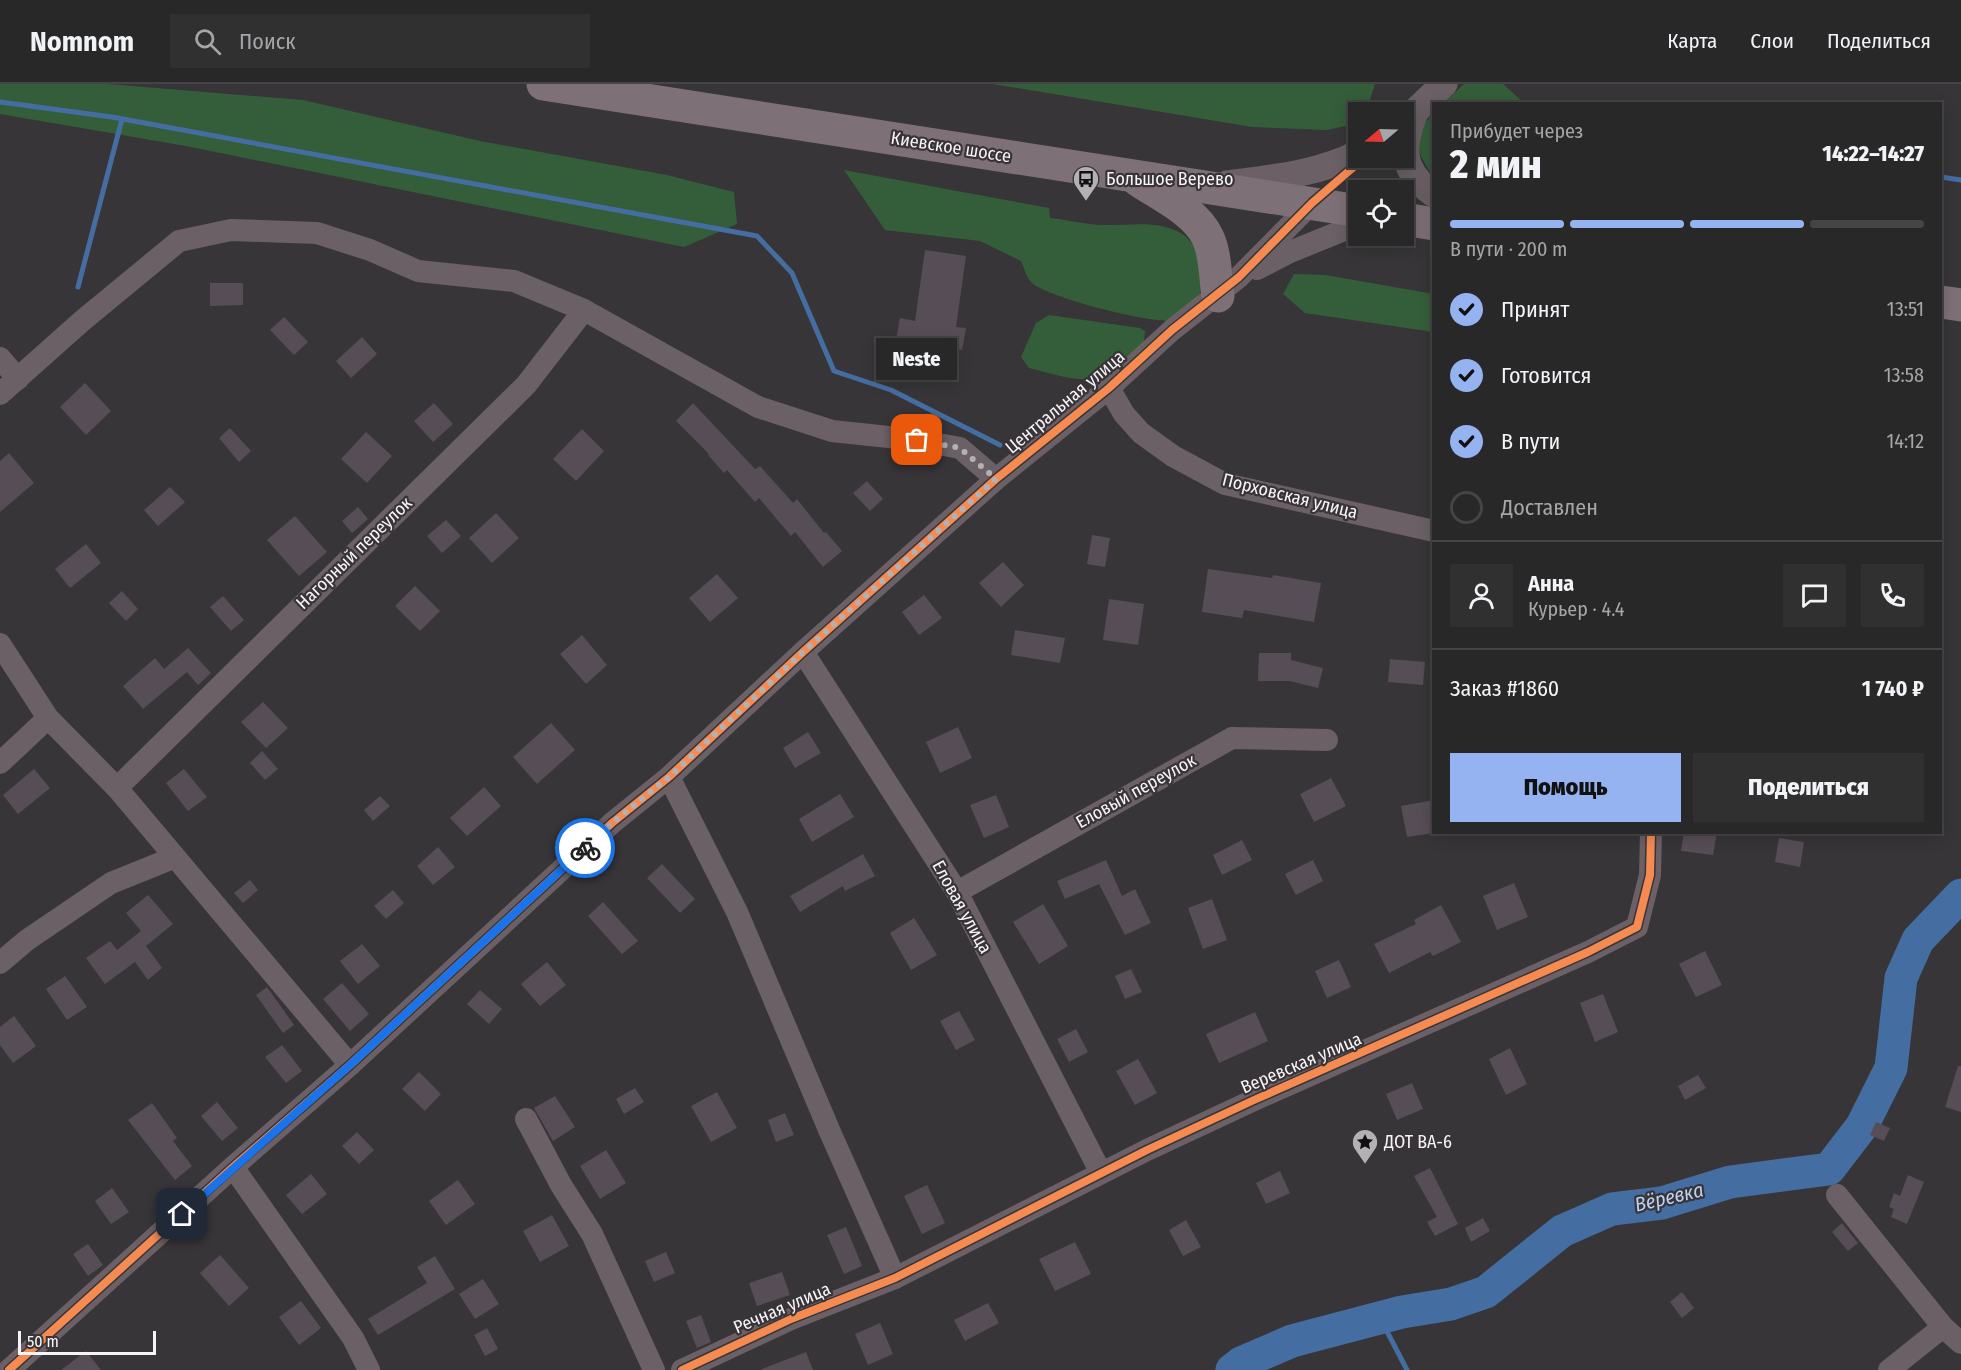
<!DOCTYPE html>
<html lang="ru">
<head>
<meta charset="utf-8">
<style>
	body { margin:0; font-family:"Fira Sans Condensed",sans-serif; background:#313031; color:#f1f3f6; height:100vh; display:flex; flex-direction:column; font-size:22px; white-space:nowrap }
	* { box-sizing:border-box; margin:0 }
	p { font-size:20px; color:#a5a6a8 }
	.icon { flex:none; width:33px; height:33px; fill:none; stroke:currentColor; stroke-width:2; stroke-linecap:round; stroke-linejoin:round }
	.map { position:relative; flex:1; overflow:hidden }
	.panel { position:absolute; left:1432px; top:18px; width:510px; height:732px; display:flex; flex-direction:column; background:#292829; border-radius:0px; box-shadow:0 3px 15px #0003,0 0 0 2px #454446 }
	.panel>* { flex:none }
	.needle { width:39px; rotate:251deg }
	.tools { position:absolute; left:1348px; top:18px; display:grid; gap:12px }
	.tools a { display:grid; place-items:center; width:66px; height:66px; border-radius:0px; background:#292829; box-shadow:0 3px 15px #0003,0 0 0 2px #454446; font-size:30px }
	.scale { position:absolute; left:18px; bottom:15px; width:138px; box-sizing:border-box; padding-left:6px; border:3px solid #f7f4f7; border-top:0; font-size:16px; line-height:21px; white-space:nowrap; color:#f7f4f7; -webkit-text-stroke:4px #383438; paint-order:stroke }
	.pin { position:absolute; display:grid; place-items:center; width:51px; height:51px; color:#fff; margin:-26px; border-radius:12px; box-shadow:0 3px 9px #0006 }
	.courier { position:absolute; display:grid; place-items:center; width:60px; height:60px; margin:-30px; border:4px solid #1a73e8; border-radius:50%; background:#fff; color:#222; box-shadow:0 2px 8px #0007 }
	.bubble { position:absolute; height:42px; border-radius:0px; background:#292829; box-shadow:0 3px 15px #0003,0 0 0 2px #454446; font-size:20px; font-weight:800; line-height:42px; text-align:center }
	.headline em { font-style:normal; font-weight:800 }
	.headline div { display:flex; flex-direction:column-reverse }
	.headline { display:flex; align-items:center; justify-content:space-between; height:102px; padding:0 18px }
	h1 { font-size:39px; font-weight:800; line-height:45px }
	.bar { display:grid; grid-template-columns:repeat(4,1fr); gap:9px 6px; align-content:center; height:72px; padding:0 18px }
	.bar i { height:8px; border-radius:4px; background:#454446 }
	.bar .on { background:#95b2f1 }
	.bar p { grid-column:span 4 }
	.line { display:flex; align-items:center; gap:15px; padding:0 18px; border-top:2px solid #454446 }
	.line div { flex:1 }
	.round { display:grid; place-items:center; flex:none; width:63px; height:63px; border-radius:0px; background:#313031 }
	ol { padding:0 18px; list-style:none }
	li { display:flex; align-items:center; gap:18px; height:66px }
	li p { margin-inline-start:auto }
	li .icon { padding:6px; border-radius:50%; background:#95b2f1; color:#111; stroke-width:4 }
	li:last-child { color:#a5a6a8 }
	li i { width:33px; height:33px; border:3px solid #454446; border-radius:50% }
	.primary-button { display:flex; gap:12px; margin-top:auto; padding:12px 18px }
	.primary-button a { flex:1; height:69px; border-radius:0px; background:#95b2f1; color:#111; font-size:24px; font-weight:800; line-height:69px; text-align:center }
	.primary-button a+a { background:#313031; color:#f1f3f6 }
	header { display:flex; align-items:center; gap:36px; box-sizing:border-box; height:84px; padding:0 30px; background:#292829; border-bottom:2px solid #454446 }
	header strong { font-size:28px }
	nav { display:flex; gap:33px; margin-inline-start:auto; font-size:21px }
	.search { width:420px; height:54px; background:#313031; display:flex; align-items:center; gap:15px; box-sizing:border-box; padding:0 21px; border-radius:0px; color:#a5a6a8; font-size:22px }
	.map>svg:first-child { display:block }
</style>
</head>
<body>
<header>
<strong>Nomnom</strong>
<div class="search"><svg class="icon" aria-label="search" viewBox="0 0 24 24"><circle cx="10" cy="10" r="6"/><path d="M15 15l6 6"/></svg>Поиск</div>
<nav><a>Карта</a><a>Слои</a><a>Поделиться</a></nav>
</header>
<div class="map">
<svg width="1961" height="1286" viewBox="0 0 1961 1286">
	<rect width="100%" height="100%" fill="#373537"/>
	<g fill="#345e3a">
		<polygon points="0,0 108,0 303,16 480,57 667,91 734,108 737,140 684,163 186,62 0,30"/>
		<polygon points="993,0 1375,0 1366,28 1359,28 1359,39 1327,46 1252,43"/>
		<polygon points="1464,0 1503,0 1524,19 1444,19"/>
		<path d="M1434,29V89H1431C1414,64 1412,51 1434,29Z"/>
		<path d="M844,86L1049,124L1050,134C1067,136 1084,140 1100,141C1126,142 1153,136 1177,147C1210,162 1212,225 1175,236C1154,241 1045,213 1031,198C1026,193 1024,183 1021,177L980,157L885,146Z"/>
		<polygon points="1294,190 1325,191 1434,210 1434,248 1305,229 1283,210"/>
		<path d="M1049,231L1140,244L1145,247L1144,258C1133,268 1121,283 1109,290C1086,303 1052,289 1029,284L1021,273L1036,239Z"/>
	</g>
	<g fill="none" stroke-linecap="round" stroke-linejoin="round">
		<g stroke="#446ea1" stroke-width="5">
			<polyline points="0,18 112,33 757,152 792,189 834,287 891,306 1000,361"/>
			<polyline points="1941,93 1961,96"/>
			<polyline points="78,203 122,35"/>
			<polyline points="1380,1234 1407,1286"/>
		</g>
		<polyline stroke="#446ea1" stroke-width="33" points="1232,1286 1241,1279 1292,1257 1402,1228 1451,1220 1486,1208 1562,1147 1612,1125 1662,1119 1730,1098 1829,1085 1862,1042 1891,984 1901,894 1918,856 1961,811"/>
	</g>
	<g fill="#574d56">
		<polygon points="925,166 966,172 956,243 966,244 962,266 896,256 900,234 915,237"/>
		<polygon points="210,199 243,199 243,221 210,222"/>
		<polygon points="284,233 308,258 294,271 270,246"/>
		<polygon points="362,253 377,270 351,294 336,277"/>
		<polygon points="85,299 111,327 86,351 60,323"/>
		<polygon points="434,319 453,340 433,358 414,337"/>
		<polygon points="693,319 755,385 760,382 793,419 797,415 824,449 826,448 842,467 823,483 795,448 791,452 759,414 755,418 727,386 724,389 708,371 709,370 676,337"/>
		<polygon points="230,344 251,367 239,378 219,354"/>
		<polygon points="582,345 604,367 576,397 553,375"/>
		<polygon points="366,348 392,372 367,399 341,375"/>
		<polygon points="9,369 34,399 0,428 0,377"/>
		<polygon points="867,397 883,415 870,427 853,409"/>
		<polygon points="170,403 185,418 158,442 144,426"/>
		<polygon points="358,423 368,435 352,449 342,437"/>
		<polygon points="496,429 519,454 492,479 469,454"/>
		<polygon points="295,432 327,468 299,492 267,456"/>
		<polygon points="446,436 461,452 442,469 427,452"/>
		<polygon points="1092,451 1110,454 1105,483 1087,480"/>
		<polygon points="86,460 101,479 70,504 55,485"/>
		<polygon points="1003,478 1024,501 1001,523 979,499"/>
		<polygon points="1208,485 1272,494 1273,491 1321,499 1314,538 1244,526 1242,534 1202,528"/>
		<polygon points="717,490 738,514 710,538 689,514"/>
		<polygon points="415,502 440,527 420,547 395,522"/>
		<polygon points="122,507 138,525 126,537 109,519"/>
		<polygon points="924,511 942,534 919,551 902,528"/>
		<polygon points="223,512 244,536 231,547 210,523"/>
		<polygon points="1109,515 1144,520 1138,561 1103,556"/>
		<polygon points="1015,546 1065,554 1060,579 1011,571"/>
		<polygon points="582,551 607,581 586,600 560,570"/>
		<polygon points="188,564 211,589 198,601 187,588 143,625 123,602 155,574 164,585"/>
		<polygon points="1259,569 1291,569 1291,576 1323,584 1318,604 1290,597 1258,597"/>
		<polygon points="1390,575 1425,578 1423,601 1388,598"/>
		<polygon points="263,618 288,644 266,664 241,638"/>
		<polygon points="551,639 575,666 537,700 513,673"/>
		<polygon points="958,643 972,674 940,689 926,658"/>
		<polygon points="808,648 821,669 795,684 783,664"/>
		<polygon points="262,667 278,685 265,696 250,679"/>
		<polygon points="34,685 50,704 18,730 3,711"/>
		<polygon points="184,685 207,713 188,727 166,699"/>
		<polygon points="1331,694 1346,722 1314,738 1300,710"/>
		<polygon points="484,703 501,722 467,752 450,734"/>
		<polygon points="840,710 854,733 812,758 799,735"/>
		<polygon points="996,711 1009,743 984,754 970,721"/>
		<polygon points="380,712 390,722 373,737 364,726"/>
		<polygon points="1434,716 1434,749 1407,753 1401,722"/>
		<polygon points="1684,748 1717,748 1713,771 1681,767"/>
		<polygon points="1779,754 1804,758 1800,783 1775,778"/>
		<polygon points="1242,756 1252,776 1222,791 1213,771"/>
		<polygon points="438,763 455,783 433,801 417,782"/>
		<polygon points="863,770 875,792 845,807 843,802 800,828 790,812"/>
		<polygon points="1106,776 1122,812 1135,805 1151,839 1125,851 1099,800 1065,815 1057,797"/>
		<polygon points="1313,776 1323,797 1296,811 1285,790"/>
		<polygon points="662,780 695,815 680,829 647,794"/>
		<polygon points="250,796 258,806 243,819 234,809"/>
		<polygon points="1514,799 1528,833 1497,846 1483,812"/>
		<polygon points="393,806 404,819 386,835 374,822"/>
		<polygon points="148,811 173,840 146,862 162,884 148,896 135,878 105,900 86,874 110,857 117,866 141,847 126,829"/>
		<polygon points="1212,815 1227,856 1203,865 1188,824"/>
		<polygon points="603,818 638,857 622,870 588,832"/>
		<polygon points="1043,820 1068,862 1039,880 1013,838"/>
		<polygon points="1441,821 1461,858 1433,872 1430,868 1389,889 1374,860 1416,840 1414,836"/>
		<polygon points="914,834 937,871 911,886 890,849"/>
		<polygon points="362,860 380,882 358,900 340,877"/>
		<polygon points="1705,867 1722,901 1696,913 1679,880"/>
		<polygon points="1339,876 1351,903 1327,914 1315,887"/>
		<polygon points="547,878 566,901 540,922 521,900"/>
		<polygon points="1131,885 1142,908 1125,915 1115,892"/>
		<polygon points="65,892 87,923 67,936 46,905"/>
		<polygon points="342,899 369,930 350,947 323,915"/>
		<polygon points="267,903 294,941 283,949 256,911"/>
		<polygon points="480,906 502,925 489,940 467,920"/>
		<polygon points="1603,910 1618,948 1595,958 1580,919"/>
		<polygon points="959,927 975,956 956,966 940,937"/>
		<polygon points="1255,928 1268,957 1219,979 1206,950"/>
		<polygon points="14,932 36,962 13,979 0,961 0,943"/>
		<polygon points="1076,945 1088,968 1069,978 1057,955"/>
		<polygon points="282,961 302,987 286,999 265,973"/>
		<polygon points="1510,964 1527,1000 1506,1011 1489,975"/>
		<polygon points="1138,975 1157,1009 1135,1021 1116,987"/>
		<polygon points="1958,982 1961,982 1961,1028 1945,1023"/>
		<polygon points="419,988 441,1010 425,1027 402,1005"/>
		<polygon points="1698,991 1706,1004 1685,1016 1678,1002"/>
		<polygon points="1412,999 1423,1025 1397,1036 1386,1010"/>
		<polygon points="635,1004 644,1018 624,1030 616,1015"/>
		<polygon points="717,1008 737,1044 711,1058 691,1022"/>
		<polygon points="555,1012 575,1043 553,1057 534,1024"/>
		<polygon points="217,1018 238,1044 222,1057 201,1032"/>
		<polygon points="152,1019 177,1054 173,1057 192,1082 175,1096 128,1036"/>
		<polygon points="785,1029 794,1051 776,1058 768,1036"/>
		<polygon points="1876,1038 1890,1044 1884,1057 1870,1051"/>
		<polygon points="357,1048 374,1066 359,1080 342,1062"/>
		<polygon points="606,1066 626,1099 600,1115 580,1082"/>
		<polygon points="1430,1084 1458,1140 1435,1152 1427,1138 1437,1133 1414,1092"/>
		<polygon points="1280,1087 1290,1109 1266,1120 1256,1099"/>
		<polygon points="311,1090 327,1110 302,1130 286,1111"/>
		<polygon points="1908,1091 1924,1098 1907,1140 1891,1133 1894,1125 1889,1123 1894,1109 1900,1112"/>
		<polygon points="458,1096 475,1120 446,1141 429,1117"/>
		<polygon points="927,1101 945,1139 922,1150 904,1112"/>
		<polygon points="112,1104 129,1128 111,1140 95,1117"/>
		<polygon points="552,1131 569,1162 540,1178 523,1147"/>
		<polygon points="1483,1134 1490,1147 1471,1158 1465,1144"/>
		<polygon points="1186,1136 1201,1163 1183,1172 1169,1146"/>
		<polygon points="1842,1139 1858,1159 1848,1167 1832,1148"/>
		<polygon points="846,1143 862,1182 844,1190 827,1151"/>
		<polygon points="1075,1158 1091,1190 1055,1207 1039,1175"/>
		<polygon points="88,1160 103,1181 88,1192 73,1170"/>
		<polygon points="666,1168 675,1189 654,1198 645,1177"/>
		<polygon points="220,1171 249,1204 229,1222 200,1189"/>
		<polygon points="435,1172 455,1205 378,1251 368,1235 427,1199 417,1183"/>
		<polygon points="782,1188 790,1211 757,1222 749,1199"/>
		<polygon points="483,1195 499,1220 475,1235 459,1210"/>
		<polygon points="1682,1208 1694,1224 1682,1234 1670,1218"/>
		<polygon points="301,1217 321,1244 299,1261 279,1233"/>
		<polygon points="988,1219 999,1239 965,1257 954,1236"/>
		<polygon points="701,1231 711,1258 697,1264 686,1237"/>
		<polygon points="880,1239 893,1270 868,1281 855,1250"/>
		<polygon points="487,1244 498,1265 485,1272 474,1251"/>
		<polygon points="86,1267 101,1286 61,1286"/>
		<polygon points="806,1268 813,1286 762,1286 762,1285"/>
	</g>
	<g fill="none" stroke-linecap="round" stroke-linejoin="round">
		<g stroke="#6a6065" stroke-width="22">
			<polyline points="1257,185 1290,168 1359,140"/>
			<polyline points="0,274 18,295"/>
			<polyline points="1109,304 1124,330 1141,349 1173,372 1225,400 1434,447"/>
			<polyline points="0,310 82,237 179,157 231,146 317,149 370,166 418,187 514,197 584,226 758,323 832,347 917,356 960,364 996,395"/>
			<polyline points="0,560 48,634 117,704 350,981"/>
			<polyline points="803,568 957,808 1101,1089"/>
			<polyline points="0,679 48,634"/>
			<polyline points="669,693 737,828 830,1048 895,1194"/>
			<polyline points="117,704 526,301 584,226"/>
			<polyline points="957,808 1232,654 1327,656"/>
			<polyline points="0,879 27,856 111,799 173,774"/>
			<polyline points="526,1035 561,1101 592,1150 654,1286"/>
			<polyline points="233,1083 353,1254 369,1286"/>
			<polyline points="1837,1111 1943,1243 1961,1259"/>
			<polyline points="9,1286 233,1083 350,981 612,739 669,693 803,568 996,395 1109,304 1172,246 1239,193 1312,119"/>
			<polyline points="682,1286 791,1235 895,1194 1147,1066 1254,1016 1588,868 1637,843 1650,791 1651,748"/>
			<polyline points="1889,1286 1943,1243"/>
		</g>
		<g stroke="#6a6065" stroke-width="27">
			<path d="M1415,28C1401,62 1400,87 1434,110"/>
			<polyline points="1404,38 1444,0"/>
			<path d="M1227,100C1272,94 1318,90 1359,69"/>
		</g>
		<g stroke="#7e7077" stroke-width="33">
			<polyline points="543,0 1359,127"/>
			<path d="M1138,96C1160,111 1195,127 1207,152C1216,169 1215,193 1218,212"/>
			<polyline points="1404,135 1434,140"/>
			<polyline points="1941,218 1961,221"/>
		</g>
		<g stroke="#383438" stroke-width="11">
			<g id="cycleway">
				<polyline points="9,1286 233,1083 350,981 612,739 669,693 803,568 996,395 1109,304 1172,246 1239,193 1312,119 1364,74"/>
				<polyline points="682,1286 791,1235 895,1194 1147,1066 1254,1016 1588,868 1637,843 1650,791 1651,748"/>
			</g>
		</g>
		<use href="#cycleway" stroke="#f68b52" stroke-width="8"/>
	</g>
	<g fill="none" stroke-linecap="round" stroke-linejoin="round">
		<polyline stroke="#b4b1b4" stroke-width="6" stroke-dasharray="0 10.8" points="585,764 612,739 669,693 803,568 996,395 960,364 917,356"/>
		<polyline stroke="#1a73e8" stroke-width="8" points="182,1130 350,981 585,764"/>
	</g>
	<defs>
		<g id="bus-pin" transform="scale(1.35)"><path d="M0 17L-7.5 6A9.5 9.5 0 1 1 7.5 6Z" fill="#b4b1b4" stroke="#383438"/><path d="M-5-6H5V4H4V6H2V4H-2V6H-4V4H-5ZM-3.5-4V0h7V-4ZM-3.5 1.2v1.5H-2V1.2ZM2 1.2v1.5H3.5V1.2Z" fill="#111"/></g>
		<g id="sight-pin" transform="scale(1.35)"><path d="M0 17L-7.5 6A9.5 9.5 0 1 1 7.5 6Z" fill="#b4b1b4" stroke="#383438"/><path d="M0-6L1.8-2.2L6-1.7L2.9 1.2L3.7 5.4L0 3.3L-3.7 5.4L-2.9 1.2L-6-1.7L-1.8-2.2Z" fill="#111"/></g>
	</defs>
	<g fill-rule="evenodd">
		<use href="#bus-pin" x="1086" y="95"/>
		<use href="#sight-pin" x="1365" y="1058"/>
	</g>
	<g text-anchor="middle" stroke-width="4.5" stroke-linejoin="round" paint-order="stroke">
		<g font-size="18" fill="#f7f4f7" stroke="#383438">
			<text transform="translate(951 63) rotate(9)" y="6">Киевское шоссе</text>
			<text transform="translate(1065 318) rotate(-40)" y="6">Центральная улица</text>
			<text transform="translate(1290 412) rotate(14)" y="6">Порховская улица</text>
			<text transform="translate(354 469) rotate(-44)" y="6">Нагорный переулок</text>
			<text transform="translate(1136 707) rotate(-29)" y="6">Еловый переулок</text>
			<text transform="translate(962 823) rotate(61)" y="6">Еловая улица</text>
			<text transform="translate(1301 979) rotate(-23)" y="6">Веревская улица</text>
			<text transform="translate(782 1224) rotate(-23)" y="6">Речная улица</text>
		</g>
		<g font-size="18" fill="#f7f4f7" stroke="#383438" text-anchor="start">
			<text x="1106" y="101">Большое Верево</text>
			<text x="1384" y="1064">ДОТ ВА-6</text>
		</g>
		<g font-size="20" font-style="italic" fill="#bad4f4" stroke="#383438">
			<text transform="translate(1669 1113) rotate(-13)" y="7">Вёревка</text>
		</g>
	</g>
</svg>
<div class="tools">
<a><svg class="needle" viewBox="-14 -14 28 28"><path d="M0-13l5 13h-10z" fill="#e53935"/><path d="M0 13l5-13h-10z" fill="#a5a6a8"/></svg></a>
<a><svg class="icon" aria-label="locate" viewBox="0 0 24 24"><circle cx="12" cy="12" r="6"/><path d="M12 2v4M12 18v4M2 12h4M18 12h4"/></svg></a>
</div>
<div class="scale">50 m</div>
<div class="pin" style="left:917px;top:356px;background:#ea580c"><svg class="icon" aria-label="bag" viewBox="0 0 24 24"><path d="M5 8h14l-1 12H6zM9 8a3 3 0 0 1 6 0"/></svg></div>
<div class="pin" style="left:182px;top:1130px;background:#1f2937"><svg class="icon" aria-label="home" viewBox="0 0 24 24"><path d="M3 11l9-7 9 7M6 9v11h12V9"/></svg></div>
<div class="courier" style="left:585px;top:764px"><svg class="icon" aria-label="bike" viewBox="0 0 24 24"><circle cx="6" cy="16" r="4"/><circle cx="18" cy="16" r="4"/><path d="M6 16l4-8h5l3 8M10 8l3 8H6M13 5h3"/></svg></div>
<div class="bubble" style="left:876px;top:254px;width:81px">Neste</div>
<section class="panel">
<div class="headline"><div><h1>2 мин</h1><p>Прибудет через</p></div><em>14:22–14:27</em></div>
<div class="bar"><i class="on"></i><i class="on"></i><i class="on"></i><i></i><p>В пути · 200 m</p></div>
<ol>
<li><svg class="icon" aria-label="check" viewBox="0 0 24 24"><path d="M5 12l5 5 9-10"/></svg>Принят<p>13:51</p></li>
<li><svg class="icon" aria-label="check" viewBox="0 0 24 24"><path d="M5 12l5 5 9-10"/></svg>Готовится<p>13:58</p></li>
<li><svg class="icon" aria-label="check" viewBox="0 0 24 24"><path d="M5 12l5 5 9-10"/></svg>В пути<p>14:12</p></li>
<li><i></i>Доставлен</li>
</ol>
<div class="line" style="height:108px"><a class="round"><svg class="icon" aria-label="person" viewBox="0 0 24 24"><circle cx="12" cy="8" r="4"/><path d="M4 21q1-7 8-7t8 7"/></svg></a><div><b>Анна</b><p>Курьер · 4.4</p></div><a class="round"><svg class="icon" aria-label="chat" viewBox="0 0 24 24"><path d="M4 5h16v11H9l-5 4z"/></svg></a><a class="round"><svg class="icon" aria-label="phone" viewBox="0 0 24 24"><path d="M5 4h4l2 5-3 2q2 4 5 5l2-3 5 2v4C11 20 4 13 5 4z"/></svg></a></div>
<div class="line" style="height:78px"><div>Заказ #1860</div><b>1 740 ₽</b></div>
<div class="primary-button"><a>Помощь</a><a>Поделиться</a></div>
</section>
</div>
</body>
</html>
